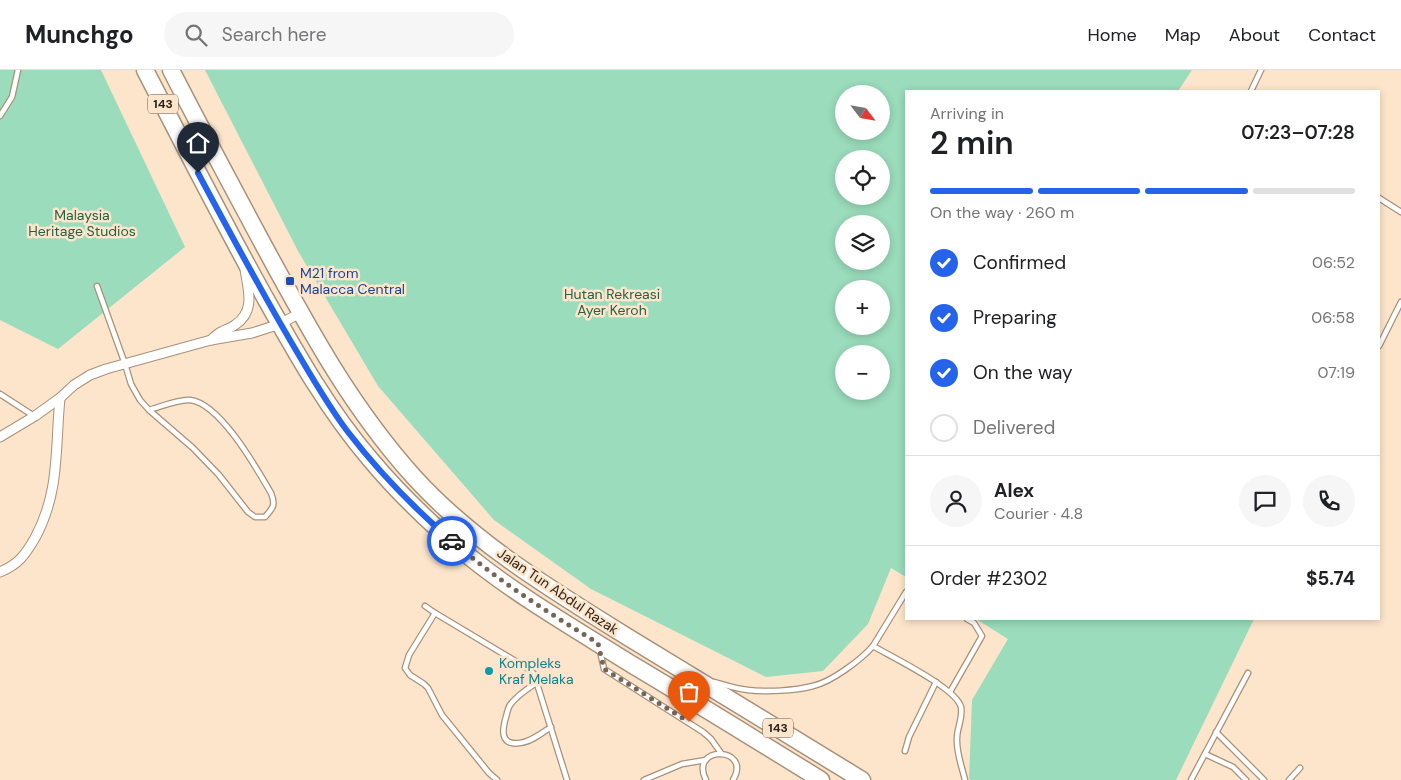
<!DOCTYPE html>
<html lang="en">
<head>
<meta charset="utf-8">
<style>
	body { margin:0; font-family:"DM Sans",sans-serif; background:#f6f6f6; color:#202124; height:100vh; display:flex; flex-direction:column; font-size:19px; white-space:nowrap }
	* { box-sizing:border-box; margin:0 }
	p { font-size:16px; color:#757577 }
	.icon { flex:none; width:28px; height:28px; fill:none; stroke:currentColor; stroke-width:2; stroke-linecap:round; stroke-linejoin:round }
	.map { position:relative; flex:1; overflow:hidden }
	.panel { position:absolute; left:905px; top:20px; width:475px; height:530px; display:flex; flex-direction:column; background:#fff; border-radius:0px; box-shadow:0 2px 8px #0003 }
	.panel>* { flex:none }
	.needle { width:32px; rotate:121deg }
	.buttons { position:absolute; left:835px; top:15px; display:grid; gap:10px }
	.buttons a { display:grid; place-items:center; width:55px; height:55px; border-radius:50%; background:#fff; box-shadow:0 2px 8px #0003; font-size:25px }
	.pin { position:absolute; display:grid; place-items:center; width:42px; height:42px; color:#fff; margin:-51px -21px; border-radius:50% 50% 50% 0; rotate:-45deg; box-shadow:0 0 5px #0007 }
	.pin .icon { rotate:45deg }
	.courier { position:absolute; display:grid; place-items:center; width:50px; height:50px; margin:-25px; border:4px solid #2563eb; border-radius:50%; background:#fff; color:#222; box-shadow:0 1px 6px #0007 }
	.overview em { font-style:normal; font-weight:600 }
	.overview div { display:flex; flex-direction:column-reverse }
	.overview { display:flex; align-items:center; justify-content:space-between; height:85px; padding:0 25px }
	h1 { font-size:32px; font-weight:600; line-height:38px }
	.bar { display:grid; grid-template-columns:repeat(4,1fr); gap:8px 5px; align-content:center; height:60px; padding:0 25px }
	.bar i { height:6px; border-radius:4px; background:#e0e0e0 }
	.bar .on { background:#2563eb }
	.bar p { grid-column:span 4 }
	.line { display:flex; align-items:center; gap:12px; padding:0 25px; border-top:1px solid #e0e0e0 }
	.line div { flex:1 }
	.round { display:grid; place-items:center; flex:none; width:52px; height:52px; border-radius:26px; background:#f6f6f6 }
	ol { padding:0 25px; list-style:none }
	li { display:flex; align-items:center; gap:15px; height:55px }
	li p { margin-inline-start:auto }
	li .icon { padding:5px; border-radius:50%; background:#2563eb; color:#fff; stroke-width:4 }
	li:last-child { color:#757577 }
	li i { width:28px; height:28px; border:2px solid #e0e0e0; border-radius:50% }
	header { display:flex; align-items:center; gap:30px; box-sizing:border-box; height:70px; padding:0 25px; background:#fff; border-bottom:1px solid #e0e0e0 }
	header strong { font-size:24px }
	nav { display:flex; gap:28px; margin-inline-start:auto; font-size:18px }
	.search { width:350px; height:45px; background:#f6f6f6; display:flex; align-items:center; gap:12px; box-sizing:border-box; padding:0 18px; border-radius:28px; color:#757577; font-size:19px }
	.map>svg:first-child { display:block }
</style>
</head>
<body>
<header>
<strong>Munchgo</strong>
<div class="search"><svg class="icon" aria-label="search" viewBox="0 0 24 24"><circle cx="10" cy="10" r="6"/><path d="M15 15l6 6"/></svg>Search here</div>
<nav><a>Home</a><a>Map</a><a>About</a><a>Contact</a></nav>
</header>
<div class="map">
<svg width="1401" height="710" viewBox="0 0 1401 710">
	<rect width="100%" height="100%" fill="#fde5cb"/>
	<g fill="#9adcbb" fill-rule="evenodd">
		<polygon points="0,0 101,0 185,177 58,279 0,250"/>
		<path d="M205,0H1192L1178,21H906V507L891,498L868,554L823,601L766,607L591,519L494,450L378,316L298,181ZM844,24H881V61H844ZM844,89H881V126H844ZM844,154H881V191H844ZM844,219H881V256H844ZM844,284H881V321H844Z"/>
		<polygon points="976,549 1254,549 1176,710 971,710 969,709 972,630 1008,569"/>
	</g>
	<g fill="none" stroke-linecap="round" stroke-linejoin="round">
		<g stroke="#a89179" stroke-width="7">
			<g id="lane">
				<polyline points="1251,21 1261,0"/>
				<polyline points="0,46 12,27 18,0"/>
				<polyline points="1379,128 1401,142"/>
				<path d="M97,216L125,294L131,314L140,330L149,340L193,378L219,405L248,442L255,447H265C273,438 276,435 271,423C257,399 220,333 190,330C178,329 160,337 149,340"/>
				<polyline points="1379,276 1401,232"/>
				<polyline points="0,324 34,346"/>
				<polyline points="425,536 435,543 409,585 405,598 410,605 424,614 428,618 442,645 489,703 497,710"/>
				<polyline points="435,543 527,598 534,604 567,710"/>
				<polyline points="873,576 906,522"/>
				<polyline points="600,581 604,599 703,662 711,669 721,683"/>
				<path d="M714,612C725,615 736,619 748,620C767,622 794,621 813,616C831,612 861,590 873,576C892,587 956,618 961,637C963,648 957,658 957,668C956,682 962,697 965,710"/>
				<path d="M536,613C527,619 516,626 510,635C508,638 507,643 506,647C502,660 500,676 520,673C531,672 542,663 551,657"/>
				<polyline points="950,622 982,566 974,553 967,549"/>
				<polyline points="1216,662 1264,710"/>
				<polyline points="905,681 909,667 936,612"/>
				<polyline points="1205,684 1233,697 1246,710"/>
				<polyline points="644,710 682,694 706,690"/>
				<path d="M706,710C688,675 753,676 733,710"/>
				<polyline points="1191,710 1248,603"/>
				<polyline points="1289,710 1300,698"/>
			</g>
		</g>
		<g stroke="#a89179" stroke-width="11">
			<g id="street">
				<path d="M211,270C214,267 217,264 221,262C226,259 231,258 235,255C256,241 248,220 245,199"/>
				<polyline points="0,367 35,346 60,328 74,315 90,305 106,299 211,270 252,263 280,254 300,243"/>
				<path d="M0,502C19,494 25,485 35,468C60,422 55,379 60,328"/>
			</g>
		</g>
		<g stroke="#a89179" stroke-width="19">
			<g id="highway">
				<path d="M145,0C184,75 222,150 263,224C295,281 327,339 370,389C400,425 435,458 471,488C521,528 577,560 631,594C695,632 758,671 821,710"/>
				<path d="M171,0C201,59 233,118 264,176C309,259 351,337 414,407C474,473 552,520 626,566C705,615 784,662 862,710"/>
			</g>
		</g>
		<use href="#lane" stroke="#fff" stroke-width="4.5"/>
		<use href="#street" stroke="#fff" stroke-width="9"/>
		<use href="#highway" stroke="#fff" stroke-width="16"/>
	</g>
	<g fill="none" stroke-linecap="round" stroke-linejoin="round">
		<path stroke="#756758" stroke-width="5" stroke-dasharray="0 9" d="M452,471C497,510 547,542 598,573L604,599L689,652"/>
		<path stroke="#2563eb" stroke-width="6" d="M198,103C230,163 262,223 297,282C313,309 329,337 348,362C378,401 414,438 452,471"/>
	</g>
	<rect fill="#1a4fb4" stroke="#fde5cb" stroke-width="2" x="285" y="206" width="10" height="10" rx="2.5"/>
	<circle fill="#0f9aa8" stroke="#fde5cb" stroke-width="2" cx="489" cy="601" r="5"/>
	<g text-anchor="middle" stroke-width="5" stroke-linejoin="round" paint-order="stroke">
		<g fill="#fde5cb" stroke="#6b5d4f" stroke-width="1">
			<rect x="148" y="24.5" width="30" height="19" rx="4"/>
			<rect x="763" y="648.5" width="30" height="19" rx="4"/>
		</g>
		<g font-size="12" font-weight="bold" fill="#2c231a">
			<text x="163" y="38">143</text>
			<text x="778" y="662">143</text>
		</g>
		<g font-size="14" fill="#246146" stroke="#fde5cb">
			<text x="82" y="150">Malaysia<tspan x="82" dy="16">Heritage Studios</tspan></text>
			<text x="612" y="229">Hutan Rekreasi<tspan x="612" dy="16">Ayer Keroh</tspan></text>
		</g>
		<g font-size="14" fill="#164399" stroke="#fde5cb" text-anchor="start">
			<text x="300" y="208">M21 from<tspan x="300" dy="16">Malacca Central</tspan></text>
		</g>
		<g font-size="14" fill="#2c231a" stroke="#fde5cb">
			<text transform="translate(558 521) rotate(34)" y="5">Jalan Tun Abdul Razak</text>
		</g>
		<g font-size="14" fill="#0d838f" stroke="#fde5cb" text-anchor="start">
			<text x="499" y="598">Kompleks<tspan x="499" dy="16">Kraf Melaka</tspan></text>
		</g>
	</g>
</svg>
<div class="buttons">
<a><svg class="needle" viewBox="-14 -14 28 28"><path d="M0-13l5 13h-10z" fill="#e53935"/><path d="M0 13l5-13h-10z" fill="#757577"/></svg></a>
<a><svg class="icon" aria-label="locate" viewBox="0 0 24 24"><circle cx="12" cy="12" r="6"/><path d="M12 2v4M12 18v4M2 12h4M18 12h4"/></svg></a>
<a><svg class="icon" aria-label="layers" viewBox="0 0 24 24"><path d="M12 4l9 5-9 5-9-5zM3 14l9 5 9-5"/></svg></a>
<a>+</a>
<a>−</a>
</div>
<div class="pin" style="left:689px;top:652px;background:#ea580c"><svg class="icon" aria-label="bag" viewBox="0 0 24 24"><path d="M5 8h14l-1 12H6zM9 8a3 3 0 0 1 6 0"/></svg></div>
<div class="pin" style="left:198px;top:103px;background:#1f2937"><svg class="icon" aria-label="home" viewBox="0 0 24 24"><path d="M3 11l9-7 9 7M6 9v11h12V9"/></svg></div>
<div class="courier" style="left:452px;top:471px"><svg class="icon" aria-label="car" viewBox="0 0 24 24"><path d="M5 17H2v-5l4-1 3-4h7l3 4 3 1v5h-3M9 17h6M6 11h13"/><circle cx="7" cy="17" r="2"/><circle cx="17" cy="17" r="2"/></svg></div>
<section class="panel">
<div class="overview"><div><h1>2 min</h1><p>Arriving in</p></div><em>07:23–07:28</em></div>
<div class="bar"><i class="on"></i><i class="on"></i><i class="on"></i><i></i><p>On the way · 260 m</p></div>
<ol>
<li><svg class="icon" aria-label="check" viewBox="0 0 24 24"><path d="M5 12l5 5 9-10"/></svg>Confirmed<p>06:52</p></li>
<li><svg class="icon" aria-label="check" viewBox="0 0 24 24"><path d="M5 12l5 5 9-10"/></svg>Preparing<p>06:58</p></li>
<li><svg class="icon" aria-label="check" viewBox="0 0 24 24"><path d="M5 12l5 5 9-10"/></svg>On the way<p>07:19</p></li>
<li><i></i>Delivered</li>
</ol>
<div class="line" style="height:90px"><a class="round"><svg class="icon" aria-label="person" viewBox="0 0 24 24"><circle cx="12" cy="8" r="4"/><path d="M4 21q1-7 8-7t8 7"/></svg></a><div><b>Alex</b><p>Courier · 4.8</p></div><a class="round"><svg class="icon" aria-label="chat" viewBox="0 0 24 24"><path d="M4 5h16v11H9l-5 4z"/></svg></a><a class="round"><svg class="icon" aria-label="phone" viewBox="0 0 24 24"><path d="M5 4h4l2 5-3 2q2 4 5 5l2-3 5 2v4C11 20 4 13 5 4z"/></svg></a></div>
<div class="line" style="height:65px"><div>Order #2302</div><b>$5.74</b></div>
</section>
</div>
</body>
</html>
